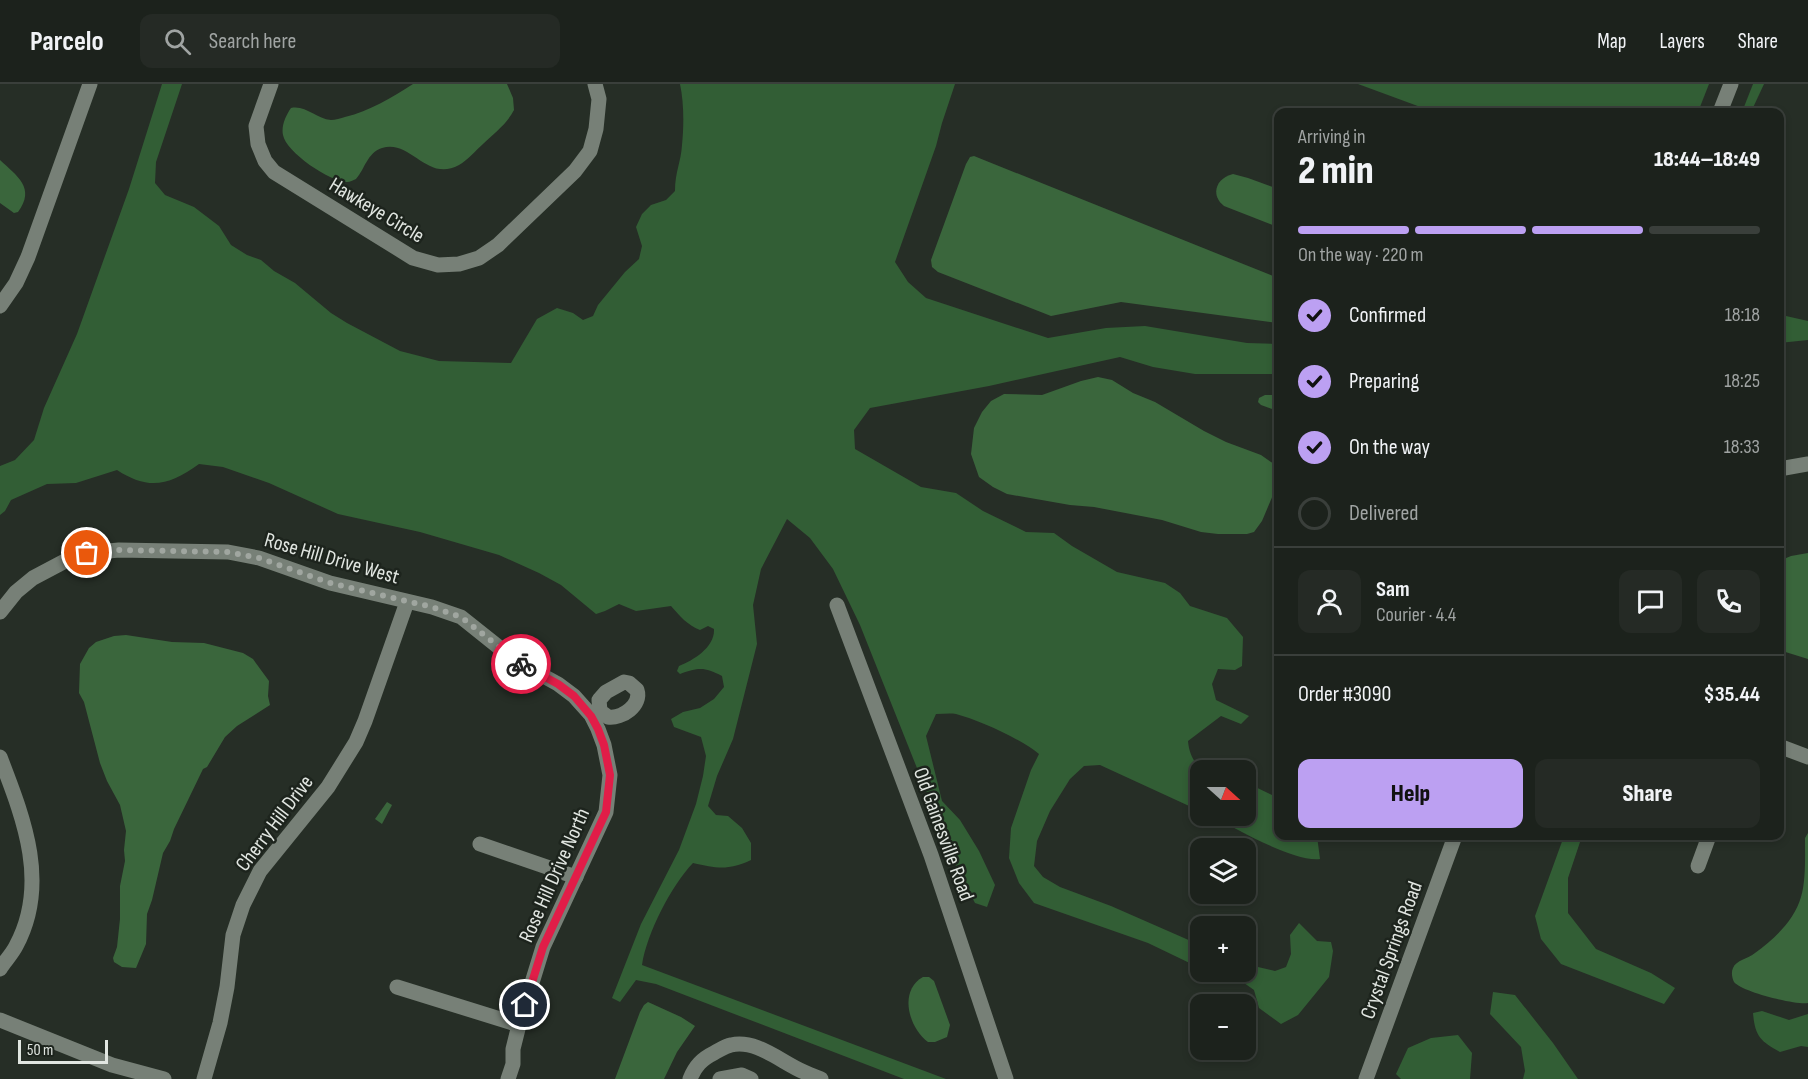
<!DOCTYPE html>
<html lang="en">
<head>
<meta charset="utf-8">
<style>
	body { margin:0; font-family:"Sofia Sans Condensed",sans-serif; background:#252a25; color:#f1f3f6; height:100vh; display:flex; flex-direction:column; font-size:22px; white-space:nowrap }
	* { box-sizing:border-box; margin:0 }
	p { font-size:20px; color:#a0a4a3 }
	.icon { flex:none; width:33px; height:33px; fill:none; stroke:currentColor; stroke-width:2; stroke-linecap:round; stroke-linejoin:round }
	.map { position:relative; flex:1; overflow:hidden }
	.panel { position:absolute; left:1274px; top:24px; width:510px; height:732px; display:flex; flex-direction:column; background:#1c221c; border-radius:12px; box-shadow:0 3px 9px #0003,0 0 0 2px #3a3f3b }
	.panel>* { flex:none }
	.needle { width:39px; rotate:111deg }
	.tools { position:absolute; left:1190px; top:676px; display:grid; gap:12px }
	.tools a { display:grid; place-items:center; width:66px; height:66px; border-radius:12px; background:#1c221c; box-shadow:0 3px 9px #0003,0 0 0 2px #3a3f3b; font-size:30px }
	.scale { position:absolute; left:18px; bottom:15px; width:90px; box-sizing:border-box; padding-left:6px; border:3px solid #e1e6e1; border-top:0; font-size:16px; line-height:21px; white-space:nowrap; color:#e1e6e1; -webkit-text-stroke:4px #1d241d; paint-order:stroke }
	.pin { position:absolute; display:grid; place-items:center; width:51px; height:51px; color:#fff; margin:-26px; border:3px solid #fff; border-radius:50%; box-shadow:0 2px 6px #0007 }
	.courier { position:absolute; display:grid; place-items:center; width:60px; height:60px; margin:-30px; border:4px solid #e11d48; border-radius:50%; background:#fff; color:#222; box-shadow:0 2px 8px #0007 }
	.headline em { font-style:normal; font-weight:800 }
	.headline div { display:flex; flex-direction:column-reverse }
	.headline { display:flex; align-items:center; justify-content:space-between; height:102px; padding:0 24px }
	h1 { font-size:39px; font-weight:800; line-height:45px }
	.bar { display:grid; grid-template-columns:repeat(4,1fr); gap:9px 6px; align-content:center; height:72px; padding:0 24px }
	.bar i { height:8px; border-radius:4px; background:#3a3f3b }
	.bar .current { background:#bca0f2 }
	.bar p { grid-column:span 4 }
	.line { display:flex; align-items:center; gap:15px; padding:0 24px; border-top:2px solid #3a3f3b }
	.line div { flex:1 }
	.round { display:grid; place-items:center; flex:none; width:63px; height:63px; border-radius:12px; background:#252a25 }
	ol { padding:0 24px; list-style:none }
	li { display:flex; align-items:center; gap:18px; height:66px }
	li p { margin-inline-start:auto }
	li .icon { padding:6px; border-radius:50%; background:#bca0f2; color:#111; stroke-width:4 }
	li:last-child { color:#a0a4a3 }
	li i { width:33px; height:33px; border:3px solid #3a3f3b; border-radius:50% }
	.primary-button { display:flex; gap:12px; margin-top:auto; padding:12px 24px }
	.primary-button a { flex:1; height:69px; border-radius:12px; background:#bca0f2; color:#111; font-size:24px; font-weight:800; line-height:69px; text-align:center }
	.primary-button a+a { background:#252a25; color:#f1f3f6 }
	header { display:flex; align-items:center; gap:36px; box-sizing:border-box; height:84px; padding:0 30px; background:#1c221c; border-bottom:2px solid #3a3f3b }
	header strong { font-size:28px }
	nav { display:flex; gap:33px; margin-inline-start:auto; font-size:21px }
	.search { width:420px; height:54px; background:#252a25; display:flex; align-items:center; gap:15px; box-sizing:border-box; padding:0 21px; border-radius:12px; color:#a0a4a3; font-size:22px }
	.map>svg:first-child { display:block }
</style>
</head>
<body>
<header>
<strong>Parcelo</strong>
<div class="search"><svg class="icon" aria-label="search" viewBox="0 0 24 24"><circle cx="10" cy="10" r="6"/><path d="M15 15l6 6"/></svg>Search here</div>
<nav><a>Map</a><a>Layers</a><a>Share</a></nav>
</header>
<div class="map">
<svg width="1808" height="995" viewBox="0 0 1808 995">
	<rect width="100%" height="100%" fill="#262e26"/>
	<g fill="#325e35">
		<path d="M162,0H182L156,78L155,99L165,111L194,123L219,142L231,161L247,171L261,176L274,187L295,199L331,229L347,239L400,267L439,277L511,279L537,235L557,224L573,229L583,236L593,232L598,221L625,188L639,175L642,162L636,143L642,130L651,121L666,116L675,107C675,88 681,78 682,61C684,41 684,19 680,0H955L942,39L936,62L895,178L908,198L926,214L1048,254L1106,244L1145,242L1247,259L1278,260V290H1195L1153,283L1120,273L989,302L870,324L854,346L855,365L921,403L956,409L983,427L1026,448L1054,449L1072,462L1117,488L1165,499L1180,509L1190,522L1227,534L1243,553L1242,582L1235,586L1218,585L1212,600L1216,616L1249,632L1241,640L1221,632L1188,657C1189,670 1195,684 1209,687H1200V727L1100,681L1084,682L1070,695L1050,727L1037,757L1034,782L1043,793L1060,803L1111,822L1200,861V884L1148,859L1034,819L1019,799L1009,774L1011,744L1031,686L1039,670C1021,655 979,636 956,630C950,629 943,630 936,630L926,652L942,717L960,736L979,767L995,801L987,823L975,819L956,782L860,541L833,485L810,454L787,435L761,485L753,521L757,560L733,655L717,692L708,722L716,731L728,732L742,744L751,759V776C728,787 716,784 693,779C671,802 647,849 642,881L946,995H904L656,900L636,896L620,918L612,914L641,840L679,766L696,720L703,692L706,672L701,653L674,643L671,635L683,628L700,624L714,615L724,603L722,592C705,583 699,583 680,590L677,587L679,582C694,576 715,563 714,545L708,542L700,546C687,541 680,532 671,522L636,527L619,520L605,527L596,530L561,501L539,489L499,471L420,448L338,430L269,399L223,383L199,380C170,401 149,407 117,386L76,399L47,400L11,416L5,427L0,431V382L15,376L34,356L44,324L77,250L129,105Z"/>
		<polygon points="1358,0 1709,0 1698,28 1434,28"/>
		<polygon points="1753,0 1764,0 1751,28 1742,28"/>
		<polygon points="1786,232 1808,237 1808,256 1779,259 1779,234"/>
		<path d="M1245,698L1278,714V752H1317L1320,775C1292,778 1238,745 1211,732H1245Z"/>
		<polygon points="1564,752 1582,752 1568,794 1568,829 1596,865 1651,889 1675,904 1664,920 1561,880 1541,855 1535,832"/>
		<polygon points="1299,839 1317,857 1331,858 1333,867 1329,893 1298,931 1281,940 1259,924 1254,906 1237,894 1215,888 1245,888 1245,880 1275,887 1286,883 1291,870 1290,851"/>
		<polygon points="1493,908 1515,911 1553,959 1578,995 1523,995 1525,987 1521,963 1490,930"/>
		<path d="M1762,927L1789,936L1808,930V963L1801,962L1780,968C1760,957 1755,952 1753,929Z"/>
		<polygon points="1458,951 1472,969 1470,995 1401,995 1396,990 1408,964 1431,954"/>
	</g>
	<g fill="#3a663c">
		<path d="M413,0H507L513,14L514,26C507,40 494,49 483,60C475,67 468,76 459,81C427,99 411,55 382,64C367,69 365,85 356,95C353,96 350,98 347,98C330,98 286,68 283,51C281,42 286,31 291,24C306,21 316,35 331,36C335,36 341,34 345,33C370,27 391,14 413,0Z"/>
		<polygon points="974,72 1278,194 1278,239 1121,218 1051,232 938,188 932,183 931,176 966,80 970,73"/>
		<path d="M0,76C17,92 36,104 18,128L14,129L0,119Z"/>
		<path d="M1233,90L1248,94L1278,105V143L1224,122C1210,111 1216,94 1233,90Z"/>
		<polygon points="1098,293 1112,296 1133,309 1155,318 1204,347 1226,358 1261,371 1278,383 1278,404 1273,411 1262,437 1254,448 1247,450 1218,450 1201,448 1162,436 1094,423 1070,421 1007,410 993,403 979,393 971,370 974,344 982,328 991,317 1004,310 1042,311 1081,297"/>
		<polygon points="1265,311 1278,311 1278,327 1261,321 1258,318 1259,314"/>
		<polygon points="1808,469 1808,575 1779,566 1779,477 1791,472"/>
		<polygon points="126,551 172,558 204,559 243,569 253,575 269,597 268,612 270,621 237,642 225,653 207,683 203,685 174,745 170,757 163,769 152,816 147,830 146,860 136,884 122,883 114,878 113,874 117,863 120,835 120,802 125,777 124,766 126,747 120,721 107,697 100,679 84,618 79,609 80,580 89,564 96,558 114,552"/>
		<polygon points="387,718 392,721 382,740 375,735"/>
		<path d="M1808,749V919C1795,921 1742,908 1734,898C1732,894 1731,888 1733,884C1736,876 1748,875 1755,869C1774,855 1794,837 1801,813C1806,797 1805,771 1805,754Z"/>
		<path d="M923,893H929L934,897L950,941L947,953L935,958H928C909,944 898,907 923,893Z"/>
		<polygon points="648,918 681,933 695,942 677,968 664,995 615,995 640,928 644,921"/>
	</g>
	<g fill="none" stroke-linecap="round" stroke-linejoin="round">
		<g stroke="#778077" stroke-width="15">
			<polyline points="271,0 256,42 258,60 265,77 274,88 413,174 438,181 459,180 479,174 498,161 575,87 590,67 596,45 599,15 595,0"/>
			<polyline points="1720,28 1731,0"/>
			<polyline points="0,222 16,199 28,173 90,0"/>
			<polyline points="1779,385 1808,380"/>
			<polyline points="837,521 931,771 1006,995"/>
			<polyline points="0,528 16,508 33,494 67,476 87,469 119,466 228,468 259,474 330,499 432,523 461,533 516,577 558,600 574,612 591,631 598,645 604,661 610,691 606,728 543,863 519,941 513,965 513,980 508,995"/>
			<path d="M624,598L629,599L637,606C642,621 622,635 608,633L600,627L599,616L606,608Z"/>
			<polyline points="1779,662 1808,673"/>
			<path d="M0,673C23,733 50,799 16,862C12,870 5,877 0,885"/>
			<polyline points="480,760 576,793"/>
			<polyline points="1698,782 1709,752"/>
			<polyline points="397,903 519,941"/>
			<polyline points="0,936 112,981 164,995"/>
			<polyline points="204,995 220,939 227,903 233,851 243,821 260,787 328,703 356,658 365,637 407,518"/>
			<path d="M690,995C695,982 702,975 714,969C720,966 725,962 731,961C757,955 782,979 804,988C810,991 816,993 821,995"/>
			<polyline points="720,995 742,991 751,995"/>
			<polyline points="1366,995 1455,752"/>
		</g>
	</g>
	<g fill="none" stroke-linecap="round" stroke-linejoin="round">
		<polyline stroke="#a0a6a0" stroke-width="6" stroke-dasharray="0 10.8" points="87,469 119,466 228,468 259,474 330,499 432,523 461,533 521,580"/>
		<polyline stroke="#e11d48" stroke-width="8" points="521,580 558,600 574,612 591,632 598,645 604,661 610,691 606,728 543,863 525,921"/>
	</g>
	<g text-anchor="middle" stroke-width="5" stroke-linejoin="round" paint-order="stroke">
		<g font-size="21" fill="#e1e6e1" stroke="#1d241d">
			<text transform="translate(377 126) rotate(31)" y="7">Hawkeye Circle</text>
			<text transform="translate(332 474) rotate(16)" y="7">Rose Hill Drive West</text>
			<text transform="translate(274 739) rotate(-53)" y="7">Cherry Hill Drive</text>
			<text transform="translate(944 750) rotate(70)" y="7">Old Gainesville Road</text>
			<text transform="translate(554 791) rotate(-66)" y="7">Rose Hill Drive North</text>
			<text transform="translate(1391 866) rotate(-70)" y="7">Crystal Springs Road</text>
		</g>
	</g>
</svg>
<div class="tools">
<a><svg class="needle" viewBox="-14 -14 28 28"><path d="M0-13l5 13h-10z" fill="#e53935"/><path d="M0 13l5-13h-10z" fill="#a0a4a3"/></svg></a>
<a><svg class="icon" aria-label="layers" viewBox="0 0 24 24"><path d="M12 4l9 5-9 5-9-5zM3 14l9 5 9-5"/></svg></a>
<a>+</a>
<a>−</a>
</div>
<div class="scale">50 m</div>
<div class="pin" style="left:87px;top:469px;background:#ea580c"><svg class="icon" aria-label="bag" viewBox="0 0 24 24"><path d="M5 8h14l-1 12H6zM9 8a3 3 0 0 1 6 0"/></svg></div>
<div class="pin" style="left:525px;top:921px;background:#1f2937"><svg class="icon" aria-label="home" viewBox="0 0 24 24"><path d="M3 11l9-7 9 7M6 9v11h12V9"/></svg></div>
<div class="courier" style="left:521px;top:580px"><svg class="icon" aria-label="bike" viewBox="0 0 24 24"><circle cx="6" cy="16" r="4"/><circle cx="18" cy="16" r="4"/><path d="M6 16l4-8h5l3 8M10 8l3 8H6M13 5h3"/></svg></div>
<section class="panel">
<div class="headline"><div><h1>2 min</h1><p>Arriving in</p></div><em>18:44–18:49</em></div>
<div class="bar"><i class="current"></i><i class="current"></i><i class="current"></i><i></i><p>On the way · 220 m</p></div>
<ol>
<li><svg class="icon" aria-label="check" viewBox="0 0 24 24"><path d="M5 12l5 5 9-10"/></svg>Confirmed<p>18:18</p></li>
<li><svg class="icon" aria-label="check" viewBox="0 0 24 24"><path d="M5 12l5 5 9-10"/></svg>Preparing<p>18:25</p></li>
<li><svg class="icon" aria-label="check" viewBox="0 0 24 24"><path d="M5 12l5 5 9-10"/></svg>On the way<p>18:33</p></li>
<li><i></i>Delivered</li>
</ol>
<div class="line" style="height:108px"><a class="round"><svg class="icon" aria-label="person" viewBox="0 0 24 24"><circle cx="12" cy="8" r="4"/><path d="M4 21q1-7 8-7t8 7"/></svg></a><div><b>Sam</b><p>Courier · 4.4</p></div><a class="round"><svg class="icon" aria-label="chat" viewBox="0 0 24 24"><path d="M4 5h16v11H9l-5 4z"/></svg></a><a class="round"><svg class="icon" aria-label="phone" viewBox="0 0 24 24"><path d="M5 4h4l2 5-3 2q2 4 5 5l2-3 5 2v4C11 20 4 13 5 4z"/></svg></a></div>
<div class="line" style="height:78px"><div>Order #3090</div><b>$35.44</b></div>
<div class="primary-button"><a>Help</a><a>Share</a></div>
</section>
</div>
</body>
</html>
